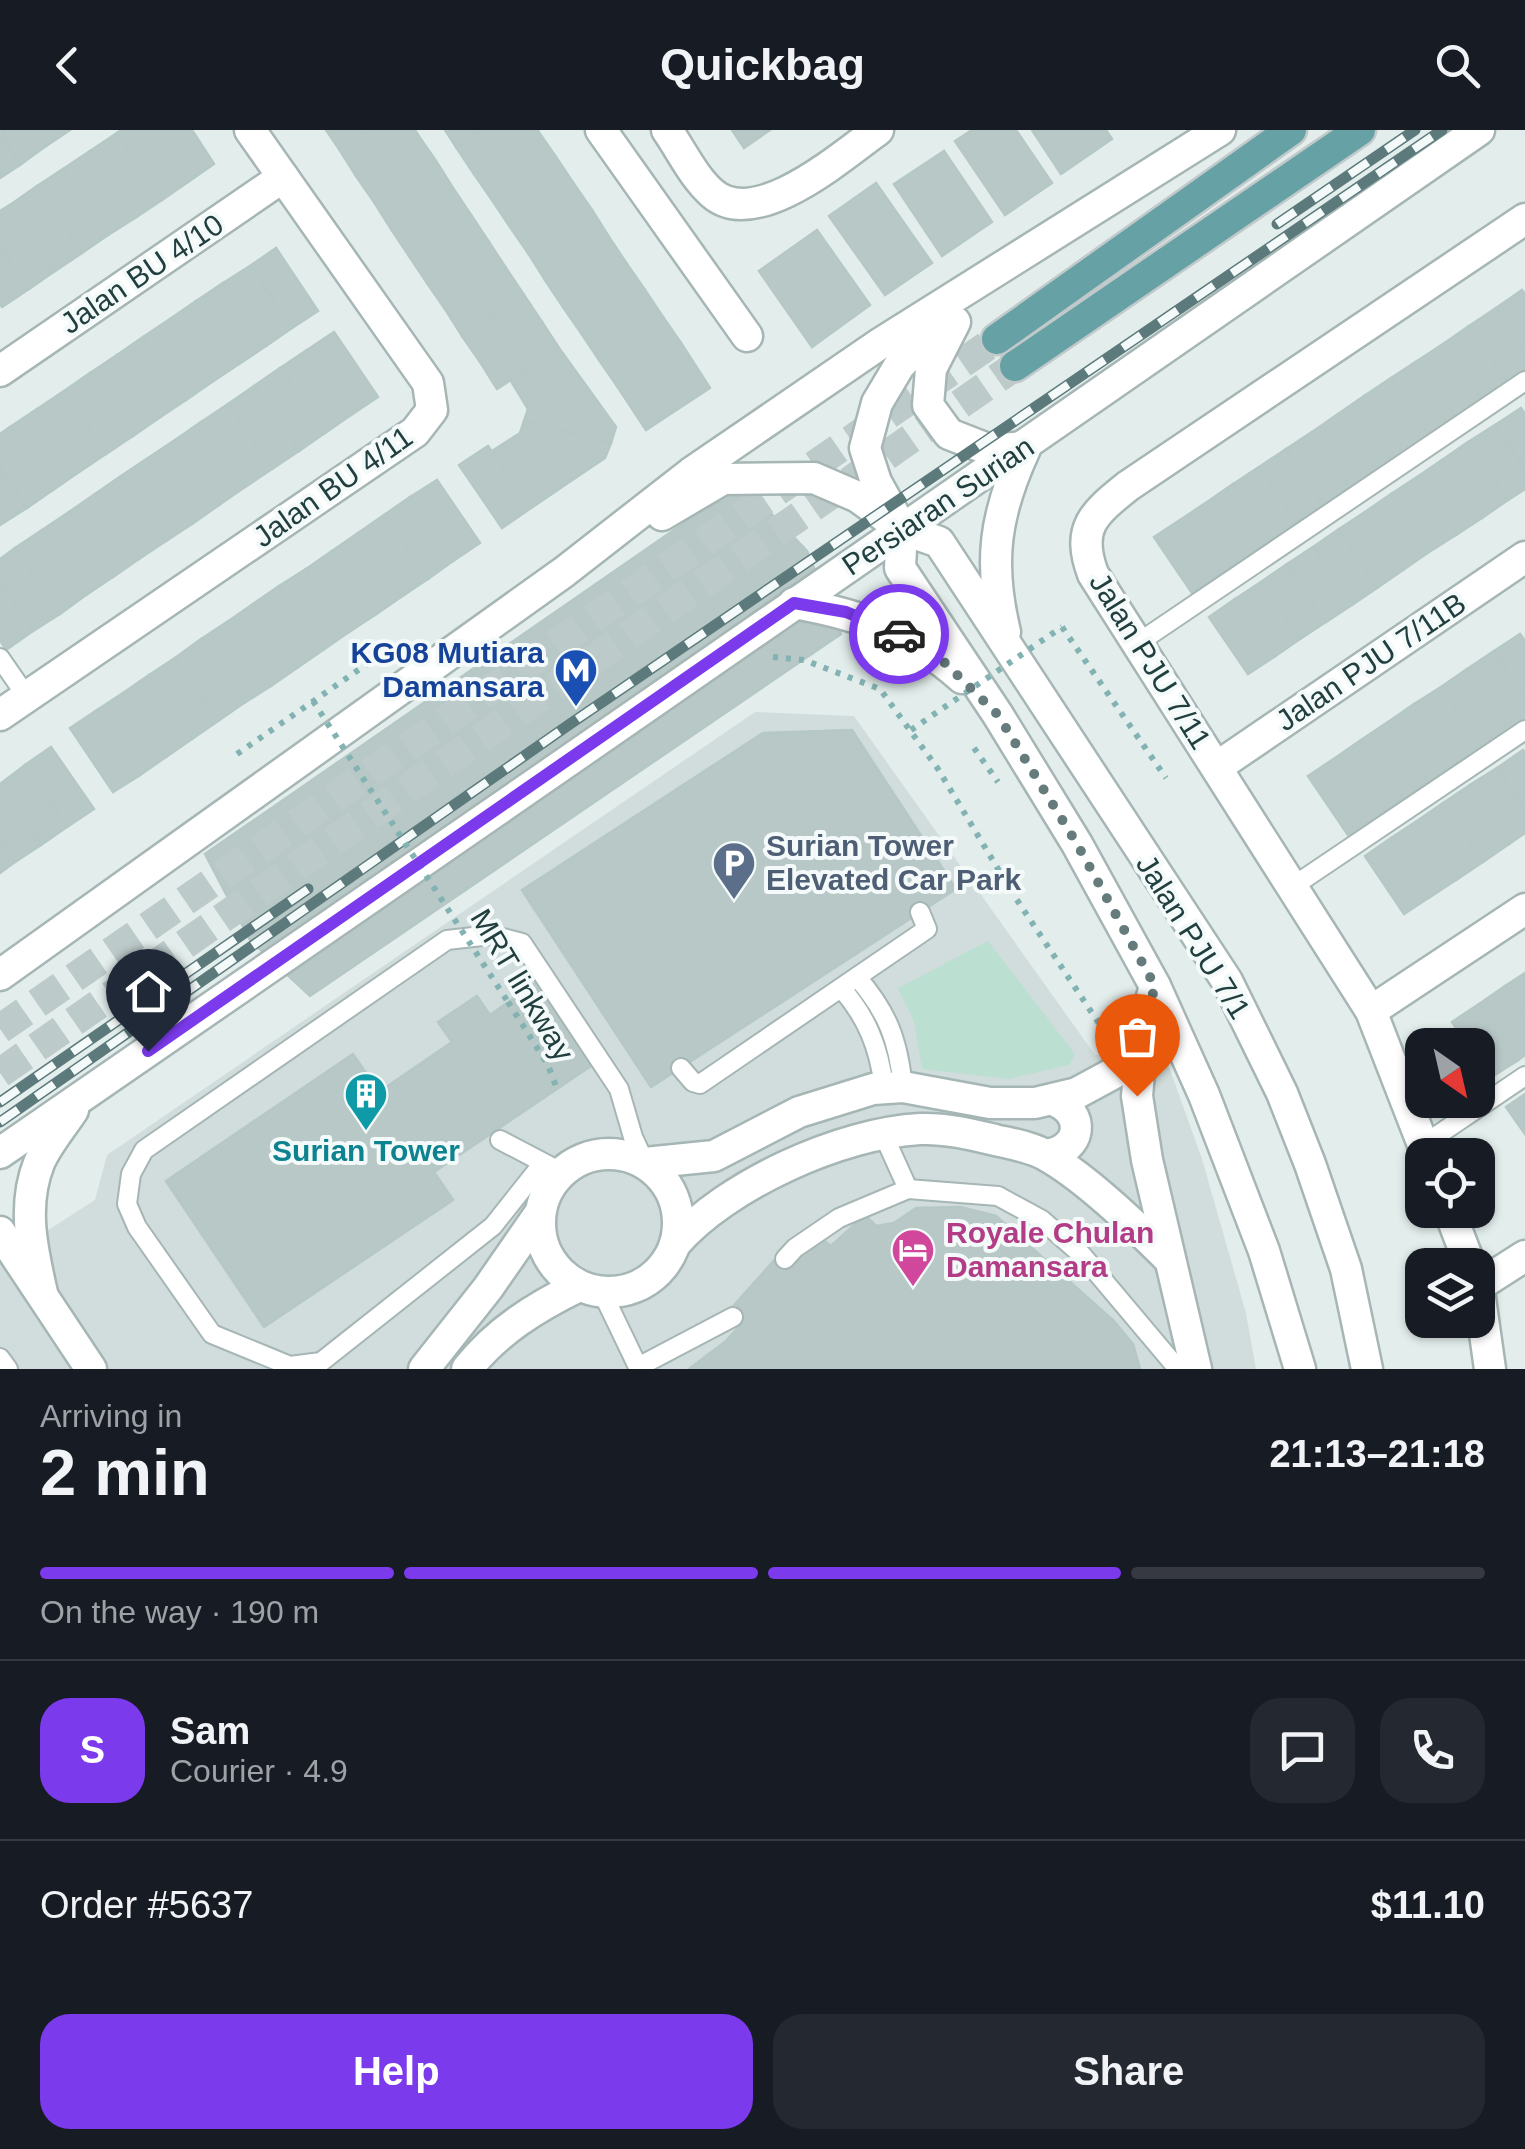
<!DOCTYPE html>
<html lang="en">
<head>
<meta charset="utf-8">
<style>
	body { margin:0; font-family:Helvetica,sans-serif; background:#242831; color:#f1f3f6; height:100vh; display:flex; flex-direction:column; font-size:38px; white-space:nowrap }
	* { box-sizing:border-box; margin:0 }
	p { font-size:32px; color:#9ea1a6 }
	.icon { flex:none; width:55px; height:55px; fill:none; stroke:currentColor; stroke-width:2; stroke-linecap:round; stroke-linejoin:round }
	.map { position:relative; height:1239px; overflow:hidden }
	.side { display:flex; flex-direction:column; background:#171b24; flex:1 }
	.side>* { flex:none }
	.needle { width:65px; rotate:146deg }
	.fabs { position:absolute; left:1405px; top:898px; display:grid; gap:20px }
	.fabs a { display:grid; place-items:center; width:90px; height:90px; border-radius:20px; background:#171b24; box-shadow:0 2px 8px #0004; font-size:50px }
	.pin { position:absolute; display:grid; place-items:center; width:85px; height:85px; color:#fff; margin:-102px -42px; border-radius:50% 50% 50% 0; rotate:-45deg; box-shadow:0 0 10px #0007 }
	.pin .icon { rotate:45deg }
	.courier { position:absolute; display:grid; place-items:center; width:100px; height:100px; margin:-50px; border:8px solid #7c3aed; border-radius:50%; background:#fff; color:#222; box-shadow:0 2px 12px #0007 }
	.summary em { font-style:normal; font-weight:800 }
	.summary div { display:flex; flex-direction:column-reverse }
	.summary { display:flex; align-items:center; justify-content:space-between; height:170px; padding:0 40px }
	h1 { font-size:65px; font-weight:800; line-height:75px }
	.bar { display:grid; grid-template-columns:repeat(4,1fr); gap:15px 10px; align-content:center; height:120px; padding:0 40px }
	.bar i { height:12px; border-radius:8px; background:#363941 }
	.bar .current { background:#7c3aed }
	.bar p { grid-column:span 4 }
	.line { display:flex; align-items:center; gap:25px; padding:0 40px; border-top:2px solid #363941 }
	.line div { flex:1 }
	.round { display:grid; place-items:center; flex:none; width:105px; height:105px; border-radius:30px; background:#242831 }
	.cta { display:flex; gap:20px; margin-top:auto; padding:20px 40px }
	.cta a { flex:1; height:115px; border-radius:30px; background:#7c3aed; color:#fff; font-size:40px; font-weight:800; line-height:115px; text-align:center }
	.cta a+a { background:#242831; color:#f1f3f6 }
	header { display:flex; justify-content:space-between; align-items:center; height:130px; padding:0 40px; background:#171b24; font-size:45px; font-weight:800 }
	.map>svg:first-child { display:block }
</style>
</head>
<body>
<header><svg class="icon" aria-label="back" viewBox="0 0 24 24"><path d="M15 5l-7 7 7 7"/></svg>Quickbag<svg class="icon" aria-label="search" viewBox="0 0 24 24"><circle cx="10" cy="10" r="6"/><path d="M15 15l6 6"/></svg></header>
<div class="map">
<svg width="1525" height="1239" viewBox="0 0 1525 1239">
	<rect width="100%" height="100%" fill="#e3eeec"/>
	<polygon fill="#d1dddc" points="755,582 854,586 1095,925 1164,923 1202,1029 1246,1183 1256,1239 0,1239 0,1131 95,1070 107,1025"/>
	<polygon fill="#bbdfd0" points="988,811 1075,924 1069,935 1009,949 922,939 914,891 898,858"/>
	<g fill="#b8c8c6" stroke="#b5c8c6" stroke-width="2.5">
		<polygon points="0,0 35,0 46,16 20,35"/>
		<polygon points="35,0 70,0 46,16"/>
		<polygon points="121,0 153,0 188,52 162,70 117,3"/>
		<polygon points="153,0 192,0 214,34 188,52"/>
		<polygon points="326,0 367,0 339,19"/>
		<polygon points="367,0 415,0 418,5 356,46 339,19"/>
		<polygon points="445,0 482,0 456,17"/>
		<polygon points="482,0 538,0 538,1 474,44 456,17"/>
		<polygon points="732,0 770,0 744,18"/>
		<polygon points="972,0 1016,0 1052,53 1005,85 955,11"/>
		<polygon points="1032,0 1106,0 1112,9 1061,44"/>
		<polygon points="538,1 556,27 492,70 474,44"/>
		<polygon points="117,3 162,70 135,88 90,21"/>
		<polygon points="0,5 20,35 0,48"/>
		<polygon points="418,5 436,31 374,72 356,46"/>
		<polygon points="90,21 135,88 108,105 63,39"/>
		<polygon points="944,21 992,92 942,126 894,54"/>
		<polygon points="556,27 574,54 510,97 492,70"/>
		<polygon points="436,31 453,58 391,99 374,72"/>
		<polygon points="63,39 108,105 82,123 37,56"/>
		<polygon points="876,53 932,133 885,165 829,86"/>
		<polygon points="574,54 592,80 528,123 510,97"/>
		<polygon points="37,56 82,123 55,141 10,75"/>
		<polygon points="453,58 471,85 409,126 391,99"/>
		<polygon points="10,75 55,141 29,159 0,117 0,81"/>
		<polygon points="592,80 609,107 545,150 528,123"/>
		<polygon points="471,85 489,112 427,153 409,126"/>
		<polygon points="817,100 870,175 812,217 759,141"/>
		<polygon points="609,107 627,134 563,177 545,150"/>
		<polygon points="489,112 506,138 445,179 427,153"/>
		<polygon points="0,117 29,159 2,177 0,174"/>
		<polygon points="276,118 318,181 292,198 250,136"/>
		<polygon points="627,134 645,160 581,203 563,177"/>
		<polygon points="250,136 292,198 266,216 223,153"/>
		<polygon points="506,138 524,165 462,206 445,179"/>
		<polygon points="223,153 266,216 239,234 196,171"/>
		<polygon points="645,160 663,187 599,230 581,203"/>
		<polygon points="1522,160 1525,164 1525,221 1496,178"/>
		<polygon points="524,165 542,192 480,232 462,206"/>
		<polygon points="196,171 239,234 212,252 170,189"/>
		<polygon points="1496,178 1525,221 1525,240 1507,252 1469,196"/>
		<polygon points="663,187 681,213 617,256 599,230"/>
		<polygon points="170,189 212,252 186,270 143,207"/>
		<polygon points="542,192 559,218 497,259 480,232"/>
		<polygon points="1469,196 1507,252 1481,270 1443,214"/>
		<polygon points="334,202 378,267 351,285 307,220"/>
		<polygon points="143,207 186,270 159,288 117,225"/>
		<polygon points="681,213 710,258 646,300 617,256"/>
		<polygon points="1443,214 1481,270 1455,287 1417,231"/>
		<polygon points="559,218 616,297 611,313 524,291 528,279 511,251"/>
		<polygon points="307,220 351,285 325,303 280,238"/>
		<polygon points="117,225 159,288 133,306 90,243"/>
		<polygon points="1417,231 1455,287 1428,305 1391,248"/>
		<polygon points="280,238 325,303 299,321 254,256"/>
		<polygon points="90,243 133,306 106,324 64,261"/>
		<polygon points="1391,248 1428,305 1402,322 1364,266"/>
		<polygon points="254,256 299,321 272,339 228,274"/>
		<polygon points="64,261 106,324 79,342 37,279"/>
		<polygon points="1364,266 1402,322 1376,340 1338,284"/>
		<polygon points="228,274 272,339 245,357 201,292"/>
		<polygon points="1521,278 1525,284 1525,340 1495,295"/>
		<polygon points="37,279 79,342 53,360 10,297"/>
		<polygon points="1338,284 1376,340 1350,358 1312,302"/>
		<polygon points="524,291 611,313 605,328 531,378 492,321 520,303"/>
		<polygon points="201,292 245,357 219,375 175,310"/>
		<polygon points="1495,295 1525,340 1525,359 1508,370 1468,312"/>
		<polygon points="10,297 53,360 27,378 0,338 0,304"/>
		<polygon points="1312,302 1350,358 1323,375 1286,319"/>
		<polygon points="175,310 219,375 192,394 148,328"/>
		<polygon points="1468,312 1508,370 1482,388 1442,330"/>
		<polygon points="488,316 531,378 502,398 459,335"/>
		<polygon points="1286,319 1323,375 1297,393 1259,337"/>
		<polygon points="148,328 192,394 166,411 121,346"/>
		<polygon points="1442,330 1482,388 1456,405 1417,347"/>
		<polygon points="1259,337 1297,393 1271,410 1233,354"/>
		<polygon points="0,338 27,378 0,395"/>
		<polygon points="121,346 166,411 139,429 95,364"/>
		<polygon points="1417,347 1456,405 1429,422 1391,364"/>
		<polygon points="437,350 480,413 453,431 410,367"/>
		<polygon points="742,353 807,421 841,504 310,866 250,810 205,724"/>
		<polygon points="1233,354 1271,410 1245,428 1207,372"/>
		<polygon points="95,364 139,429 113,447 69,382"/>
		<polygon points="1391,364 1429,422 1403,440 1365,382"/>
		<polygon points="410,367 453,431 428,449 384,385"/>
		<polygon points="1207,372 1245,428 1218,446 1180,390"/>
		<polygon points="69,382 113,447 86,465 42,400"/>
		<polygon points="1365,382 1403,440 1377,458 1339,399"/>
		<polygon points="384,385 428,449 401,467 358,403"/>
		<polygon points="1180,390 1218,446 1192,463 1154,407"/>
		<polygon points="1339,399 1377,458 1352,475 1313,417"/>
		<polygon points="42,400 86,465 60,484 15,418"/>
		<polygon points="358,403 401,467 375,485 332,421"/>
		<polygon points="1313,417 1352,475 1326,492 1287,434"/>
		<polygon points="15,418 60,484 33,501 0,453 0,429"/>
		<polygon points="332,421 375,485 349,502 306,439"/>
		<polygon points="1287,434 1326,492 1300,509 1261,452"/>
		<polygon points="306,439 349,502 323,520 279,456"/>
		<polygon points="1261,452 1300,509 1274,527 1235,469"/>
		<polygon points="0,453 33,501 6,520 0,510"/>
		<polygon points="279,456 323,520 297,538 253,474"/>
		<polygon points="1235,469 1274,527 1248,544 1209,487"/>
		<polygon points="253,474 297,538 271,556 227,492"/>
		<polygon points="227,492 271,556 244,573 201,509"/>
		<polygon points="1520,504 1525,511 1525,568 1494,521"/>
		<polygon points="201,509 244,573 218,591 175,528"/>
		<polygon points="1494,521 1525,568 1525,587 1507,599 1467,539"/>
		<polygon points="175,528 218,591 192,609 149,545"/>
		<polygon points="1467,539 1507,599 1481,617 1441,557"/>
		<polygon points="149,545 192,609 166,627 123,563"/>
		<polygon points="1441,557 1481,617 1454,634 1414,574"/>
		<polygon points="123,563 166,627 140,645 97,580"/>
		<polygon points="1414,574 1454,634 1428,652 1388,592"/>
		<polygon points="97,580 140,645 113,662 70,598"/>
		<polygon points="1388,592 1428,652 1402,670 1361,610"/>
		<polygon points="852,600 956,759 651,957 522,760 763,603"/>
		<polygon points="1361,610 1402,670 1375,687 1335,628"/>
		<polygon points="51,617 94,679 67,697 25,635"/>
		<polygon points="1523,620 1525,623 1525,680 1497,638"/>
		<polygon points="1335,628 1375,687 1348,705 1308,646"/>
		<polygon points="25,635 67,697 41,715 0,654"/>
		<polygon points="1497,638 1525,680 1525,703 1509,714 1470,655"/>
		<polygon points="0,654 41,715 15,732 0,710"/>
		<polygon points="1470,655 1509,714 1483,732 1443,673"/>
		<polygon points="1443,673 1483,732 1456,750 1417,691"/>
		<polygon points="1417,691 1456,750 1430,767 1391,708"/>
		<polygon points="1391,708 1430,767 1404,784 1365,726"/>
		<polygon points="0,710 15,732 0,743"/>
		<polygon points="1525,843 1525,886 1505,856"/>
		<polygon points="538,851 594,934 434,1042 453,1070 264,1197 166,1051 353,924 379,962 452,912 438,892 477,866 490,885"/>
		<polygon points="1505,856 1525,886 1525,925 1517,931 1479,874"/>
		<polygon points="1479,874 1517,931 1490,948 1478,929 1478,915 1468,915 1452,892"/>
		<polygon points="1525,964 1525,1004 1506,977"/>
		<polygon points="960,1077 996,1086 1114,1191 1133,1214 1140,1239 689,1239 726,1211 741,1194 728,1182 779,1125 817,1105 831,1116 865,1085 876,1096 894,1093 916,1078"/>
	</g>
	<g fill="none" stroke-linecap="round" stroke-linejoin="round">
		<g stroke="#bccbca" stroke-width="30" stroke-dasharray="30 15" stroke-linecap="butt">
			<polyline points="0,899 997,209"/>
			<polyline points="0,943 1015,236"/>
		</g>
		<g stroke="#a5b6b5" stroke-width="22">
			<g id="service">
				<polyline points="1138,513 1525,251"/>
				<polyline points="0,528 27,567"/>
				<polyline points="1292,757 1525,600"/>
				<path d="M857,847C888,883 898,910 903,957"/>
				<path d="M841,858C867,887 879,918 884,957"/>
				<polyline points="681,938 693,952 700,954 927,799 920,782"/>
				<polyline points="884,1006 908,1059"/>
				<polyline points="500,1010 561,1042"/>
				<polyline points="1423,1015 1525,946"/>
				<polyline points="543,1033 493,1096 321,1232 290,1236 212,1204 137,1097 127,1074 131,1044 144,1020 447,810 491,805 522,813 619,959 633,1007 645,1033"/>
				<polyline points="785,1129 795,1118 839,1088 908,1059 998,1066 1042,1090 1082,1125 1178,1239"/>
				<polyline points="602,1162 639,1239"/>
				<polyline points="0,1228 8,1239"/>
				<polyline points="638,1237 733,1187"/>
			</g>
		</g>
		<g stroke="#a5b6b5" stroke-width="35">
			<g id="minor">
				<polyline points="601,0 747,206"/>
				<path d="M667,0C681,20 694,48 713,64C757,101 843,25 878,0"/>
				<polyline points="0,241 283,47"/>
				<polyline points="0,585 415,302 432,280 428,253 250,0"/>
				<polyline points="1217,637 1525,427"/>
				<polyline points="1155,856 1143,899 1137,966 1147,1030 1196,1239"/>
				<polyline points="1371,881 1525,779"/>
				<circle cx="609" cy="1093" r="69"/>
				<path d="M1046,1025C1082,1020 1087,983 1053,970"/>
				<path d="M1427,1025L1371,881L1093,444C1076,398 1093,384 1128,356L1525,89"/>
				<polyline points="645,1033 714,1026 799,982 873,959 903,957 990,973 1035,973 1077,963 1138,930"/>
				<polyline points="1449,1080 1470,1135"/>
				<path d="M675,1114C726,1055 841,1003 920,999C946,998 970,1004 995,1010C1012,1014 1032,1017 1047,1026C1086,1048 1137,1097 1170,1130"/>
				<polyline points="1478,1154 1490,1239"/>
				<polyline points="1478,1156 1525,1126"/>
				<polyline points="424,1239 488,1158 540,1083"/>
				<path d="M467,1239C497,1201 536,1177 579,1156"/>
			</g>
		</g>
		<g stroke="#a5b6b5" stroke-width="35">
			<g id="tertiary">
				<polyline points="946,186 899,236 877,273 865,318 876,352 902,399 900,438 998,585 1077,714 1155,856 1204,965 1264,1121 1300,1239"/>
				<polyline points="955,192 931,239 928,275 949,304 990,320 1025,317"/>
				<polyline points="662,385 723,349 814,348 858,367 902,399 939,412 1227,851 1282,963 1310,1034 1346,1139 1367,1239"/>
				<path d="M794,473C861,485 910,502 962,548"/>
				<path d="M1005,502C988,432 995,384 1025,319"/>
				<polyline points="0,845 564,442 691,343 881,213 1220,0"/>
				<path d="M0,1023C493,682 988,344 1479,0"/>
				<polyline points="0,1102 91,1239"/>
				<path d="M42,1163C32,1119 22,1076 39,1033C47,1014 62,997 73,980"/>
			</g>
		</g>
		<g stroke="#c1c9ca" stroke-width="35">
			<g id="primary">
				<polyline points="997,209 1291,0"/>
				<polyline points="1015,236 1360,0"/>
			</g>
		</g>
		<g stroke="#82b2b2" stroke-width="6" stroke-dasharray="5 8" stroke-linecap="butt">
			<polyline points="1062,497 1166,648"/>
			<polyline points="773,527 804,530 880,559 938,639 1013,764 1104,901 1104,917"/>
			<polyline points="974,618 998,652"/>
			<polyline points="237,624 393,516"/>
			<polyline points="508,872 548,935 557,959"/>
		</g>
		<use href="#service" stroke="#fff" stroke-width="18"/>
		<use href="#minor" stroke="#fff" stroke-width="30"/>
		<use href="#tertiary" stroke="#fff" stroke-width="30"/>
		<use href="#primary" stroke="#66a2a5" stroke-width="30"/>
		<g stroke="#5c7a7b" stroke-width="11">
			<g id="rail">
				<polyline points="1277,94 1415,0"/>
				<polyline points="0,972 308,759"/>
				<polyline points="0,992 570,594 1442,0"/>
			</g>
		</g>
		<use href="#rail" stroke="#f4faf9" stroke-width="8" stroke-dasharray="22" stroke-linecap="butt"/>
		<g stroke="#82b2b2" stroke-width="6" stroke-dasharray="5 8" stroke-linecap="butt">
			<polyline points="313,571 508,872"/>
			<polyline points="911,600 1062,497"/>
		</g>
	</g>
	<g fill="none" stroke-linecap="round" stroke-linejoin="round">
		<polyline stroke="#667c7c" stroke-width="10" stroke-dasharray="0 18" points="899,504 942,530 998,585 1077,714 1155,856 1143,899 1137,966"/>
		<polyline stroke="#7c3aed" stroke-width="12" points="148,921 794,473 846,482 899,504"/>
	</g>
	<defs>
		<g id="metro-pin" transform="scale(2.25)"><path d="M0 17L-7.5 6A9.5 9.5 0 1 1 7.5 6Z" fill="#1a4fb4" stroke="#f4faf9"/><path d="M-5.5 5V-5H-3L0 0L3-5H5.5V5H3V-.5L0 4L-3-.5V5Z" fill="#fff"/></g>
		<g id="parking-pin" transform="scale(2.25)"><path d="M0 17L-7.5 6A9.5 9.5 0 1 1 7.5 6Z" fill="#5c6f8a" stroke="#f4faf9"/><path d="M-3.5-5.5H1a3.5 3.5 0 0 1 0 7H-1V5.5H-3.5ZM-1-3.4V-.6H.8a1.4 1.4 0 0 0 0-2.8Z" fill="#fff"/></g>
		<g id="building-pin" transform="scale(2.25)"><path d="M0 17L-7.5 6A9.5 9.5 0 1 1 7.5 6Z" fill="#0f9aa8" stroke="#f4faf9"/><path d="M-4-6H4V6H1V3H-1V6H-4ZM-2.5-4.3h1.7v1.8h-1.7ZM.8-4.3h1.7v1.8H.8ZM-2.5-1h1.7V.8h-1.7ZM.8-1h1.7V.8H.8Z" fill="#fff"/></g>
		<g id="hotel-pin" transform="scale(2.25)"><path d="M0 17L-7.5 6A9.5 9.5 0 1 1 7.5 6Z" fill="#d1479c" stroke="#f4faf9"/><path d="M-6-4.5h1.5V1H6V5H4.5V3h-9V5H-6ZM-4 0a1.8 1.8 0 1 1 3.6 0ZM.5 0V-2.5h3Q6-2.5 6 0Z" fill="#fff"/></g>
	</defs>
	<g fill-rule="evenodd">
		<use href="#metro-pin" x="576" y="540"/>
		<use href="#parking-pin" x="734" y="733"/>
		<use href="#building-pin" x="366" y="964"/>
		<use href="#hotel-pin" x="913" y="1120"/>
	</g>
	<g text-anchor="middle" stroke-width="8" stroke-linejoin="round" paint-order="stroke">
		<g font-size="30" fill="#223f40" stroke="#f4faf9">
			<text transform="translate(142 144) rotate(-34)" y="10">Jalan BU 4/10</text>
			<text transform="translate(333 357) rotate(-35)" y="10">Jalan BU 4/11</text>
			<text transform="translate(938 376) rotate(-34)" y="10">Persiaran Surian</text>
			<text transform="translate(1150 531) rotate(58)" y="10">Jalan PJU 7/11</text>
			<text transform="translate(1371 532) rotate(-34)" y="10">Jalan PJU 7/11B</text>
			<text transform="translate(1193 807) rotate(58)" y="10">Jalan PJU 7/1</text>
			<text transform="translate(522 855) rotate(59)" y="10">MRT linkway</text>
		</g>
		<g font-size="30" font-weight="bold" fill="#164399" stroke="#f4faf9" text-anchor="end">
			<text x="544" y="533">KG08 Mutiara<tspan x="544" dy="34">Damansara</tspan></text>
		</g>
		<g font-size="30" font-weight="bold" fill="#4e5e75" stroke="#f4faf9" text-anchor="start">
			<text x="766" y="726">Surian Tower<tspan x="766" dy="34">Elevated Car Park</tspan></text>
		</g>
		<g font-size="30" font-weight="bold" fill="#0d838f" stroke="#f4faf9">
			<text x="366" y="1031">Surian Tower</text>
		</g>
		<g font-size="30" font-weight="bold" fill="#b23c85" stroke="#f4faf9" text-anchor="start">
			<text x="946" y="1113">Royale Chulan<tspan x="946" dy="34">Damansara</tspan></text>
		</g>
	</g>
</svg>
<div class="fabs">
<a><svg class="needle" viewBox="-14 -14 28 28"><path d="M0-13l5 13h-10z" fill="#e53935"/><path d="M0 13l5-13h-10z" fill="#9ea1a6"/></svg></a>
<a><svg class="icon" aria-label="locate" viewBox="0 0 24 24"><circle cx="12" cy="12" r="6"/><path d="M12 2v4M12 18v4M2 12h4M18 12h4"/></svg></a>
<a><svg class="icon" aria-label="layers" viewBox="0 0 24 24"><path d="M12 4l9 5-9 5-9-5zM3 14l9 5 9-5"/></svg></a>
</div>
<div class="pin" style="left:1137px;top:966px;background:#ea580c"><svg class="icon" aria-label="bag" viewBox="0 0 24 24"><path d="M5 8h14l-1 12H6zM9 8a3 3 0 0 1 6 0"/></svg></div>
<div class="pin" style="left:148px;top:921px;background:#1f2937"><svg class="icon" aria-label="home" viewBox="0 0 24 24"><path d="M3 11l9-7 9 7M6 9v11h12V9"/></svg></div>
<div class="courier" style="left:899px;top:504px"><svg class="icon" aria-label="car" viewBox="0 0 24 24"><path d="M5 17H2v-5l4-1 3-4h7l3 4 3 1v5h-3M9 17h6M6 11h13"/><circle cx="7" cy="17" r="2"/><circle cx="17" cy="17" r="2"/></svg></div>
</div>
<section class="side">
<div class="summary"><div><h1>2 min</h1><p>Arriving in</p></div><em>21:13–21:18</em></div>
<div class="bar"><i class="current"></i><i class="current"></i><i class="current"></i><i></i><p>On the way · 190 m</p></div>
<div class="line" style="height:180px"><b class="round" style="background:#7c3aed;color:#fff">S</b><div><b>Sam</b><p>Courier · 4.9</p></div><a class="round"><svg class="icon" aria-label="chat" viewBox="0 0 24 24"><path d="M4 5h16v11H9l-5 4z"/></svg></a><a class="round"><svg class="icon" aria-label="phone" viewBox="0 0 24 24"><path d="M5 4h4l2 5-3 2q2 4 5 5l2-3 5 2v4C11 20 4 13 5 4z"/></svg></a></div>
<div class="line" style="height:130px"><div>Order #5637</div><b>$11.10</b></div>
<div class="cta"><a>Help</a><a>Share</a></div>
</section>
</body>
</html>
